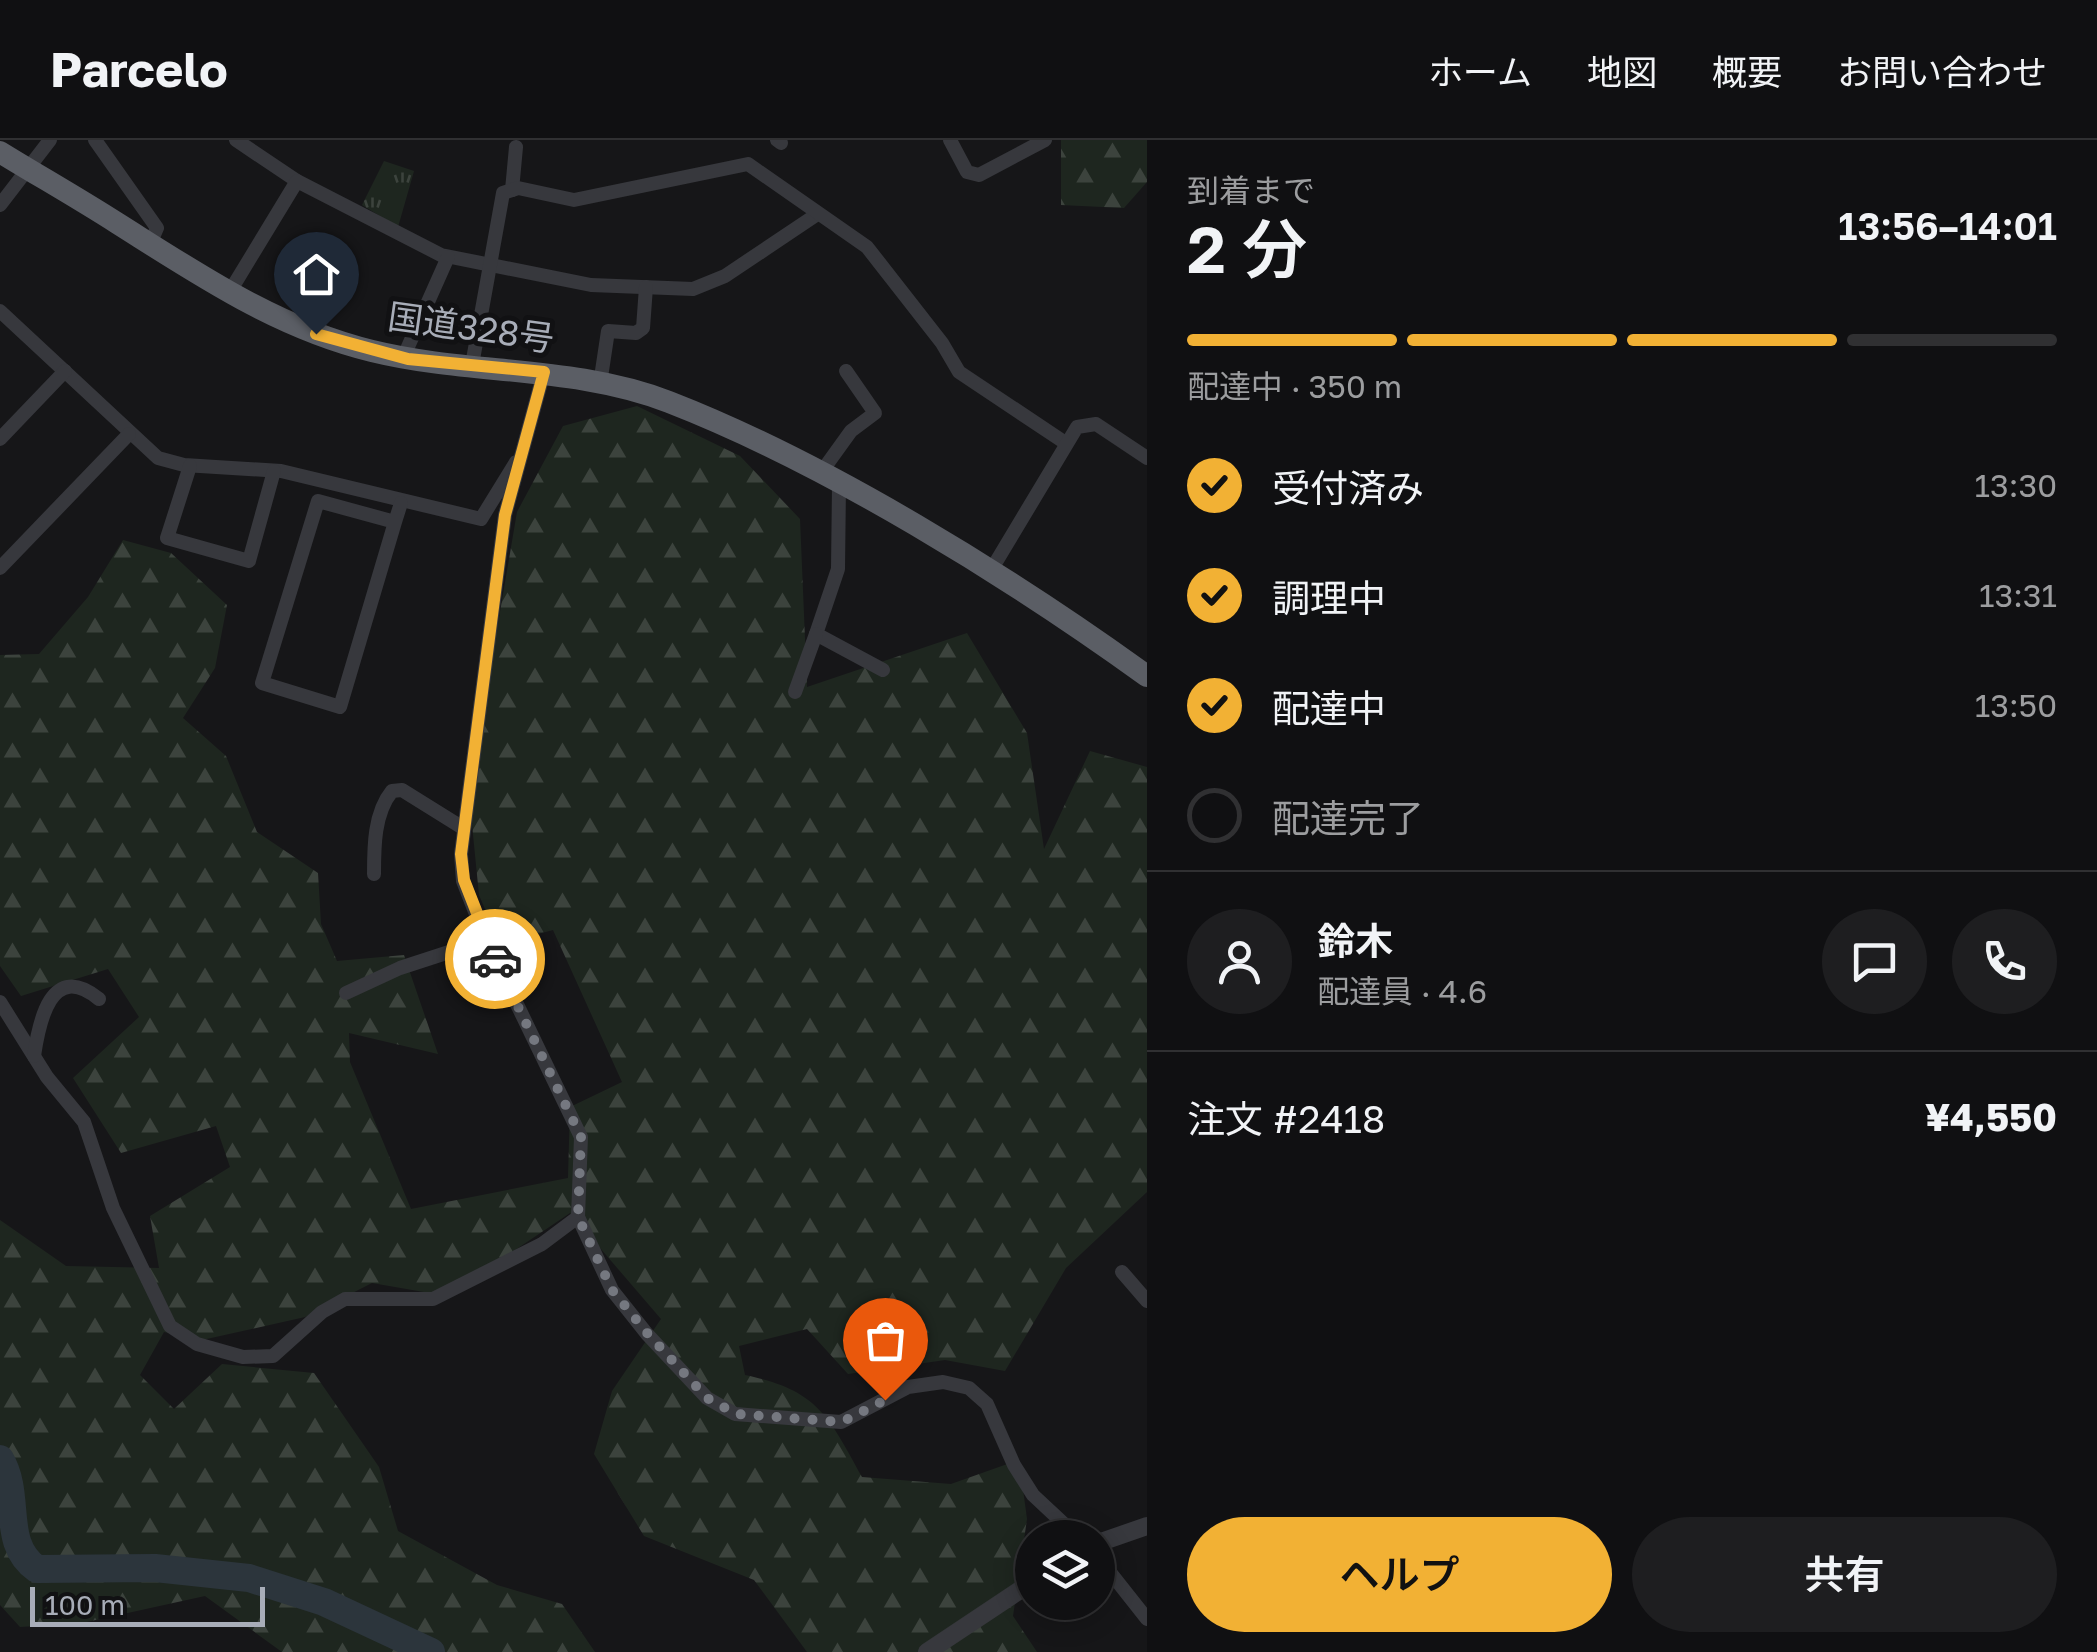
<!DOCTYPE html>
<html lang="ja">
<head>
<meta charset="utf-8">
<style>
	body { margin:0; font-family:"Golos Text","Noto Sans JP",sans-serif; background:#1e1e20; color:#f1f3f6; height:100vh; display:flex; flex-direction:column; font-size:38px; white-space:nowrap }
	* { box-sizing:border-box; margin:0 }
	p { font-size:32px; color:#9c9d9f }
	.icon { flex:none; width:55px; height:55px; fill:none; stroke:currentColor; stroke-width:2; stroke-linecap:round; stroke-linejoin:round }
	.map { position:relative; flex:1; overflow:hidden }
	.panel { display:flex; flex-direction:column; background:#101012; width:950px }
	.panel>* { flex:none }
	.buttons { position:absolute; left:1015px; top:1380px; display:grid; gap:20px }
	.buttons a { display:grid; place-items:center; width:100px; height:100px; border-radius:50%; background:#101012; box-shadow:0 5px 25px #0003,0 0 0 2px #303032; font-size:50px }
	.scale { position:absolute; left:30px; bottom:25px; width:235px; box-sizing:border-box; padding-left:10px; border:5px solid #a8adb8; border-top:0; font-size:28px; line-height:35px; white-space:nowrap; color:#a8adb8; -webkit-text-stroke:8px #111113; paint-order:stroke }
	.pin { position:absolute; display:grid; place-items:center; width:85px; height:85px; color:#fff; margin:-102px -42px; border-radius:50% 50% 50% 0; rotate:-45deg; box-shadow:0 0 10px #0007 }
	.pin .icon { rotate:45deg }
	.courier { position:absolute; display:grid; place-items:center; width:100px; height:100px; margin:-50px; border:8px solid #f2b134; border-radius:50%; background:#fff; color:#222; box-shadow:0 2px 12px #0007 }
	.headline em { font-style:normal; font-weight:600 }
	.headline div { display:flex; flex-direction:column-reverse }
	.headline { display:flex; align-items:center; justify-content:space-between; height:170px; padding:0 40px }
	h1 { font-size:65px; font-weight:600; line-height:75px }
	.bar { display:grid; grid-template-columns:repeat(4,1fr); gap:15px 10px; align-content:center; height:120px; padding:0 40px }
	.bar i { height:12px; border-radius:8px; background:#303032 }
	.bar .selected { background:#f2b134 }
	.bar p { grid-column:span 4 }
	.line { display:flex; align-items:center; gap:25px; padding:0 40px; border-top:2px solid #303032 }
	.line div { flex:1 }
	.round { display:grid; place-items:center; flex:none; width:105px; height:105px; border-radius:52px; background:#1e1e20 }
	ol { padding:0 40px; list-style:none }
	li { display:flex; align-items:center; gap:30px; height:110px }
	li p { margin-inline-start:auto }
	li .icon { padding:10px; border-radius:50%; background:#f2b134; color:#111; stroke-width:4 }
	li:last-child { color:#9c9d9f }
	li i { width:55px; height:55px; border:5px solid #303032; border-radius:50% }
	.cta { display:flex; gap:20px; margin-top:auto; padding:20px 40px }
	.cta a { flex:1; height:115px; border-radius:60px; background:#f2b134; color:#111; font-size:40px; font-weight:600; line-height:115px; text-align:center }
	.cta a+a { background:#1e1e20; color:#f1f3f6 }
	header { display:flex; align-items:center; gap:60px; box-sizing:border-box; height:140px; padding:0 50px; background:#101012; border-bottom:2px solid #303032 }
	header strong { font-size:48px }
	nav { display:flex; gap:55px; margin-inline-start:auto; font-size:35px }
	main { display:flex; flex:1; min-height:0 }
	.map>svg:first-child { display:block }
</style>
</head>
<body>
<header>
<strong>Parcelo</strong>
<nav><a>ホーム</a><a>地図</a><a>概要</a><a>お問い合わせ</a></nav>
</header>
<main>
<div class="map">
<svg width="1147" height="1512" viewBox="0 0 1147 1512">
	<defs>
		<pattern id="grass-tufts" width="24" height="20" patternUnits="userSpaceOnUse" patternTransform="scale(2.5)"><rect width="24" height="20" fill="#1e261f"/><path d="M3 7l-1-3M5 7V3M7 7l1-3M15 17l-1-3M17 17v-4M19 17l1-3" fill="none" stroke="#3c433d"/></pattern>
		<pattern id="forest-firs" width="22" height="20" patternUnits="userSpaceOnUse" patternTransform="scale(2.5)"><rect width="22" height="20" fill="#1e261f"/><path d="M5 1l3.5 6h-7zM16 11l3.5 6h-7z" fill="#3c433d"/></pattern>
	</defs>
	<rect width="100%" height="100%" fill="#161618"/>
	<polygon fill="url(#grass-tufts)" points="384,21 414,31 398,87 362,65"/>
	<g fill="url(#forest-firs)">
		<polygon points="1061,0 1147,0 1147,42 1124,68 1061,65"/>
		<path d="M637,266L740,316L800,379L807,547L967,493L1027,593L1044,709L1090,611L1147,627V1052L1066,1128L1005,1231L945,1220L848,1234L807,1189L739,1206L745,1235C817,1250 828,1275 862,1337L951,1344L1019,1320L1027,1379L1013,1476L1037,1512H807L754,1440L644,1396L594,1314L612,1251L661,1179L570,1073L447,1156L372,1143L305,1177L202,1200L164,1192L140,1235L174,1269L222,1224L314,1233L379,1327L398,1391L497,1445L562,1464L595,1512H282L205,1456L82,1483L20,1487L0,1465V1080L66,1126L159,1128L150,1076L230,1027L216,986L121,1013L73,938L139,877L108,829L21,856L0,826V515L39,514L88,457L123,400L171,413L227,465L215,528L183,578L226,616L257,692L318,733L321,784L337,821L404,815L438,914L349,893L350,922L411,1069L568,1038L570,967L622,942L553,790L500,804L479,755L469,654L517,372L563,286Z"/>
	</g>
	<g fill="none" stroke-linecap="round" stroke-linejoin="round">
		<path stroke="#2c353c" stroke-width="28" d="M0,1319C22,1356 0,1403 37,1429L155,1428L249,1438L324,1462L431,1512"/>
		<g stroke="#37383d" stroke-width="14">
			<polyline points="95,0 157,88 150,104"/>
			<polyline points="236,0 297,41"/>
			<polyline points="777,0 781,3"/>
			<polyline points="950,0 967,32 979,35 1045,0"/>
			<polyline points="512,50 516,7"/>
			<polyline points="0,65 50,0"/>
			<polyline points="229,153 297,41 441,115 591,145 693,149 725,136 816,75"/>
			<polyline points="0,171 158,318 184,325 281,331 481,379 516,322"/>
			<polyline points="403,218 448,117"/>
			<polyline points="472,225 503,53 518,48 574,60 748,24 867,107 942,203 959,232 1064,302"/>
			<polyline points="544,232 505,375 461,714 463,741 486,800 581,997 578,1077 612,1150 647,1194 707,1258 735,1274 841,1282 908,1247 943,1242 969,1248 987,1264 1014,1325 1033,1355 1079,1398"/>
			<polyline points="600,244 608,191 636,193 643,188 646,147"/>
			<polyline points="0,299 65,231"/>
			<polyline points="190,326 167,398 249,421 274,331"/>
			<polyline points="820,334 851,291 875,273 846,231"/>
			<polyline points="839,345 838,429 816,494 883,530"/>
			<polyline points="395,382 318,361 262,543 340,567 395,382 401,363"/>
			<polyline points="0,428 129,294"/>
			<polyline points="990,432 1077,287 1096,284 1147,318"/>
			<polyline points="795,552 816,494"/>
			<path d="M374,734C374,707 374,673 392,651L402,650L463,688"/>
			<polyline points="346,853 400,828 486,800"/>
			<polyline points="0,862 47,937 84,982 113,1068 170,1186 197,1204 243,1217 273,1216 322,1172 345,1159 433,1159 542,1104 578,1077"/>
			<path d="M34,916C39,882 51,820 99,859"/>
			<polyline points="1122,1132 1147,1161"/>
			<polyline points="1098,1417 1147,1479"/>
		</g>
		<g stroke="#37383d" stroke-width="18">
			<polyline points="1098,1403 1147,1386"/>
			<polyline points="927,1512 1032,1442"/>
		</g>
		<path stroke="#5b5e65" stroke-width="22" d="M0,12C39,36 78,58 117,83C198,134 277,188 372,211C470,235 573,225 669,262C826,323 1010,437 1147,536"/>
	</g>
	<g fill="none" stroke-linecap="round" stroke-linejoin="round">
		<polyline stroke="#757880" stroke-width="10" stroke-dasharray="0 18" points="495,819 581,997 578,1077 612,1150 648,1194 707,1258 736,1274 842,1282 885,1260"/>
		<polyline stroke="#f2b134" stroke-width="12" points="316,194 408,219 544,232 505,375 461,714 464,740 495,819"/>
	</g>
	<g text-anchor="middle" stroke-width="10" stroke-linejoin="round" paint-order="stroke">
		<g font-size="35" fill="#a8adb8" stroke="#111113">
			<text transform="translate(471 188) rotate(8)" y="12">国道328号</text>
		</g>
	</g>
</svg>
<div class="buttons">
<a><svg class="icon" aria-label="layers" viewBox="0 0 24 24"><path d="M12 4l9 5-9 5-9-5zM3 14l9 5 9-5"/></svg></a>
</div>
<div class="scale">100 m</div>
<div class="pin" style="left:885px;top:1260px;background:#ea580c"><svg class="icon" aria-label="bag" viewBox="0 0 24 24"><path d="M5 8h14l-1 12H6zM9 8a3 3 0 0 1 6 0"/></svg></div>
<div class="pin" style="left:316px;top:194px;background:#1f2937"><svg class="icon" aria-label="home" viewBox="0 0 24 24"><path d="M3 11l9-7 9 7M6 9v11h12V9"/></svg></div>
<div class="courier" style="left:495px;top:819px"><svg class="icon" aria-label="car" viewBox="0 0 24 24"><path d="M5 17H2v-5l4-1 3-4h7l3 4 3 1v5h-3M9 17h6M6 11h13"/><circle cx="7" cy="17" r="2"/><circle cx="17" cy="17" r="2"/></svg></div>
</div>
<section class="panel">
<div class="headline"><div><h1>2 分</h1><p>到着まで</p></div><em>13:56–14:01</em></div>
<div class="bar"><i class="selected"></i><i class="selected"></i><i class="selected"></i><i></i><p>配達中 · 350 m</p></div>
<ol>
<li><svg class="icon" aria-label="check" viewBox="0 0 24 24"><path d="M5 12l5 5 9-10"/></svg>受付済み<p>13:30</p></li>
<li><svg class="icon" aria-label="check" viewBox="0 0 24 24"><path d="M5 12l5 5 9-10"/></svg>調理中<p>13:31</p></li>
<li><svg class="icon" aria-label="check" viewBox="0 0 24 24"><path d="M5 12l5 5 9-10"/></svg>配達中<p>13:50</p></li>
<li><i></i>配達完了</li>
</ol>
<div class="line" style="height:180px"><a class="round"><svg class="icon" aria-label="person" viewBox="0 0 24 24"><circle cx="12" cy="8" r="4"/><path d="M4 21q1-7 8-7t8 7"/></svg></a><div><b>鈴木</b><p>配達員 · 4.6</p></div><a class="round"><svg class="icon" aria-label="chat" viewBox="0 0 24 24"><path d="M4 5h16v11H9l-5 4z"/></svg></a><a class="round"><svg class="icon" aria-label="phone" viewBox="0 0 24 24"><path d="M5 4h4l2 5-3 2q2 4 5 5l2-3 5 2v4C11 20 4 13 5 4z"/></svg></a></div>
<div class="line" style="height:130px"><div>注文 #2418</div><b>¥4,550</b></div>
<div class="cta"><a>ヘルプ</a><a>共有</a></div>
</section>
</main>
</body>
</html>
